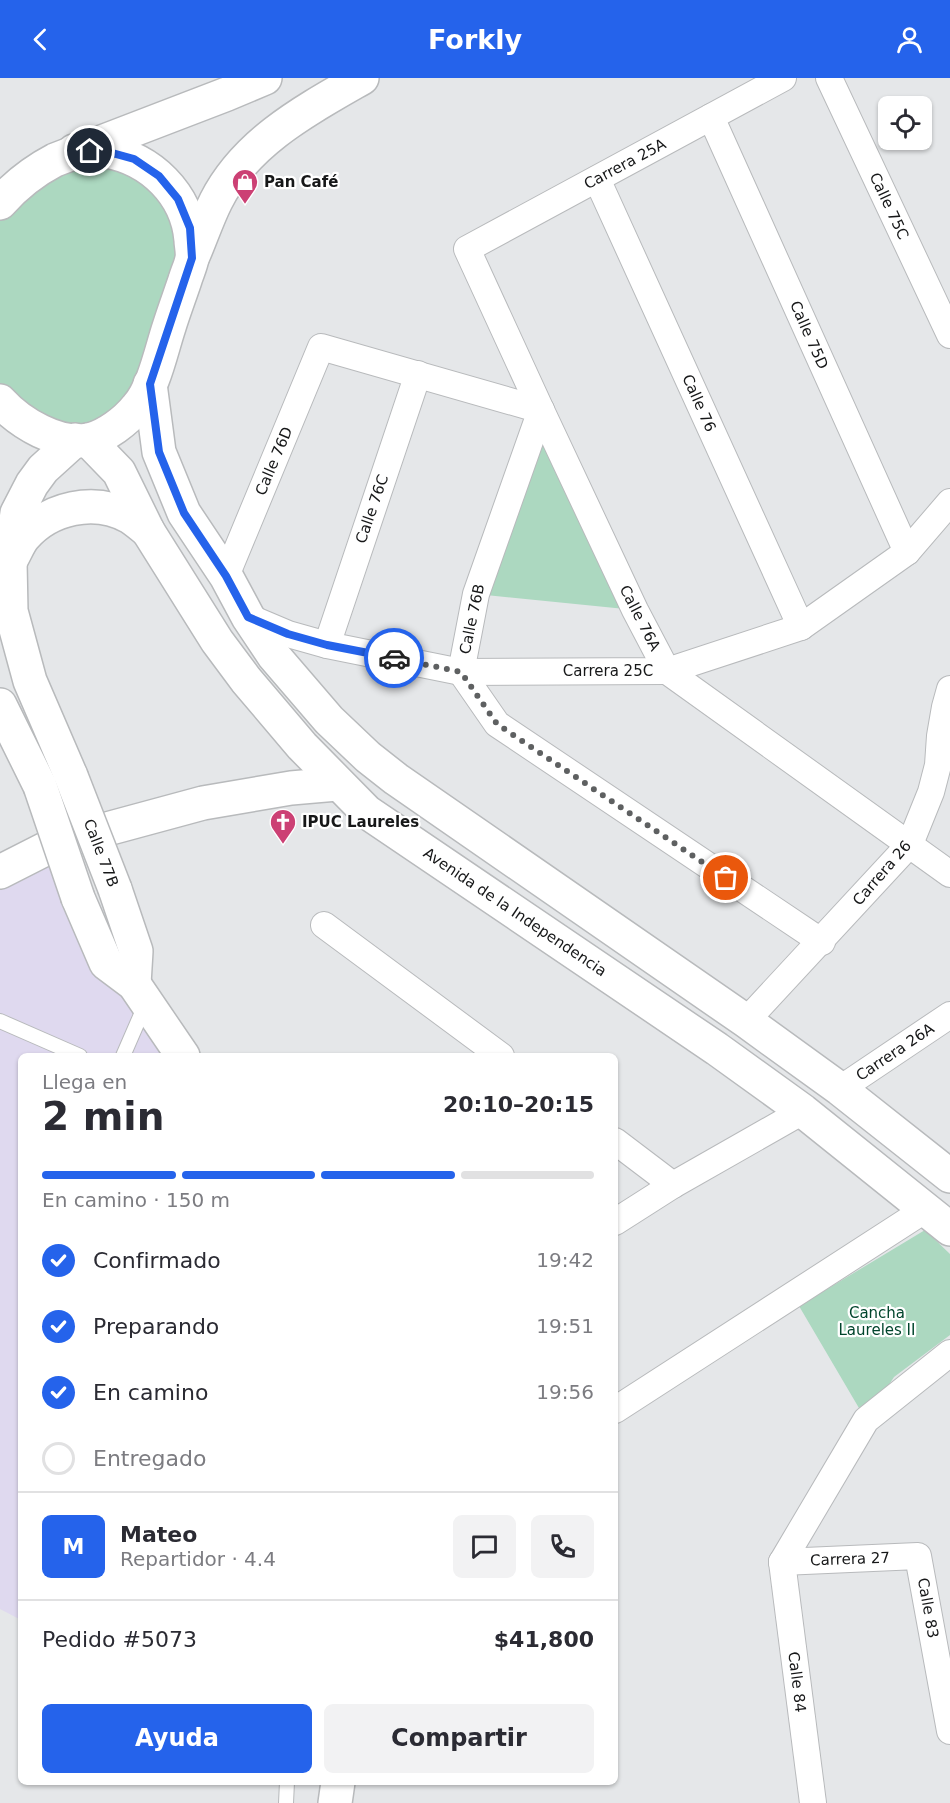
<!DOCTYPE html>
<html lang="es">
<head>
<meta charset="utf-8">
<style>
	body { margin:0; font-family:"DejaVu Sans",sans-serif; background:#f2f2f3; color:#2b2b33; height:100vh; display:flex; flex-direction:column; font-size:22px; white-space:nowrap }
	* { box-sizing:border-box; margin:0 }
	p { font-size:20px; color:#7c7c81 }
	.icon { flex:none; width:33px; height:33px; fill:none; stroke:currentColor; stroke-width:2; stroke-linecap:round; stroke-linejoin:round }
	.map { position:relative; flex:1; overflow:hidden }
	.drawer { position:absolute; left:18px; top:975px; width:600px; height:732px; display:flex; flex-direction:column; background:#fff; border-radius:9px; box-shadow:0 2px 4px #0004 }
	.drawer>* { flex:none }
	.controls { position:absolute; left:878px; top:18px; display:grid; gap:12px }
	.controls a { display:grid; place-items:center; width:54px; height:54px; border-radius:9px; background:#fff; box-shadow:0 2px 4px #0004; font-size:30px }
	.pin { position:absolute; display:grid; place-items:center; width:51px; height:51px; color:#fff; margin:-26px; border:3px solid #fff; border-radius:50%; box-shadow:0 2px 6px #0007 }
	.courier { position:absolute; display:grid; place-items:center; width:60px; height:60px; margin:-30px; border:4px solid #2563eb; border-radius:50%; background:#fff; color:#222; box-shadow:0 2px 8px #0007 }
	.overview em { font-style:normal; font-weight:800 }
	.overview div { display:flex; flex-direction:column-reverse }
	.overview { display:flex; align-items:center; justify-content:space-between; height:102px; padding:0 24px }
	h1 { font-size:39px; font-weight:800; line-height:45px }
	.bar { display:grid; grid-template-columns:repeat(4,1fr); gap:9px 6px; align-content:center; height:72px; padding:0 24px }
	.bar i { height:8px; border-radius:4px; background:#e1e1e2 }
	.bar .on { background:#2563eb }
	.bar p { grid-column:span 4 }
	.line { display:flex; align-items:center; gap:15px; padding:0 24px; border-top:2px solid #e1e1e2 }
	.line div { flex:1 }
	.round { display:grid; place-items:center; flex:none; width:63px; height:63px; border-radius:9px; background:#f2f2f3 }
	ol { padding:0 24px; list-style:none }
	li { display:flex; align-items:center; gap:18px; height:66px }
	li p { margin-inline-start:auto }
	li .icon { padding:6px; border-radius:50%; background:#2563eb; color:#fff; stroke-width:4 }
	li:last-child { color:#7c7c81 }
	li i { width:33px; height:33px; border:3px solid #e1e1e2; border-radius:50% }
	.button { display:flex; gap:12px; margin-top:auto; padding:12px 24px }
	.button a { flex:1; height:69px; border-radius:9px; background:#2563eb; color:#fff; font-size:24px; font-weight:800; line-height:69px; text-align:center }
	.button a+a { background:#f2f2f3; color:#2b2b33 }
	header { display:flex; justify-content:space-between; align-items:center; height:78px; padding:0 24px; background:#2563eb; color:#fff; font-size:27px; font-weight:800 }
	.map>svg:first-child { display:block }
</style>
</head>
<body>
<header><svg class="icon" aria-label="back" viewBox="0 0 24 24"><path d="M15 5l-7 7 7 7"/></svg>Forkly<svg class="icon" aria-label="person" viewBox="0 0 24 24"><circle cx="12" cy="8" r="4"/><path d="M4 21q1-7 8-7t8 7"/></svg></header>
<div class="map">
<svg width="950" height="1725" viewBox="0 0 950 1725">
	<rect width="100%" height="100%" fill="#e5e7e9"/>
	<polygon fill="#dfd9ef" points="59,764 78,820 183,978 21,978 21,1542 0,1531 0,794"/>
	<g fill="#acd8c0">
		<polygon points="134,81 190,150 150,306 88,362 0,323 0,125 36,92"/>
		<polygon points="541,332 635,532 476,516"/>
		<polygon points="925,1152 950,1176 950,1257 894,1299 866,1342 799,1228"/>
	</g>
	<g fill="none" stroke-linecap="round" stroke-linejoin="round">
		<g stroke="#b8babc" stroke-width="16">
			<g id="service">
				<polyline points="0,943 80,978"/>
				<polyline points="123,978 146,925"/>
				<polyline points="286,1725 287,1704"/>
			</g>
		</g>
		<g stroke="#b8babc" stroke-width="28">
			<g id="minor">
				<polyline points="783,0 467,171 541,332 635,532 667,593 950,796"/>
				<polyline points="829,0 950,257"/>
				<polyline points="711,39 907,474"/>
				<polyline points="597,101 801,549"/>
				<polyline points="541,332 476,516 461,594 497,646 822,864"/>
				<polyline points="226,498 321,269 541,332"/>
				<polyline points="248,539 288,556 327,567 461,594 667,593 801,549 907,474 950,424"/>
				<polyline points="327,567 418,296"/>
				<polyline points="324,847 501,978"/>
				<polyline points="746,943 910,766 931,714 938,687 940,658 945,629 950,611"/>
				<polyline points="840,1011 950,937"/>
				<polyline points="615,1063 673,1107"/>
				<polyline points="615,1144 673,1107 803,1033"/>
				<polyline points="615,1332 926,1131"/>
				<polyline points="782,1484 918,1478 950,1653"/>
				<polyline points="782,1484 866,1342 950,1275"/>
				<polyline points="782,1484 813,1725"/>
			</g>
		</g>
		<g stroke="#b8babc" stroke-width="36">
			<polyline id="tertiary" points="0,794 59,764 203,725 291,710 337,706"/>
		</g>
		<g stroke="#b8babc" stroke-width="36">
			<g id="secondary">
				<polyline points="150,306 159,374 184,435 226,498 248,539 274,578 329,642 368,679 396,701 746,943 840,1011 950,1098"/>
				<polyline points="88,362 119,394 148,453 217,563 246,602 302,668 367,734 717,971 803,1033 950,1151"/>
				<path d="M12,480C16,473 19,465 24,459C49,430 94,419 130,439C136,443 142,448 148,453"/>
				<polyline points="0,627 40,708"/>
				<polyline points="71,698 30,603 11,533 10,484 17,435 32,406 43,391 75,362"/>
				<polyline points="115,811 136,873 134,906"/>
				<polyline points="78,820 106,885 134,906 183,978"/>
				<polyline points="335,1725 338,1704"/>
			</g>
		</g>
		<g stroke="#b8babc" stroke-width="36">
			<g id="primary">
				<path d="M0,125C16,107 34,93 55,82L227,16L265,0"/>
				<path d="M193,178C201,160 207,141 216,123C246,64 306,32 362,0"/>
				<path d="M0,323C20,345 58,368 89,362C106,358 126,343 137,329C154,310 161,273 169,249C174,233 180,217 185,202C187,195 191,187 192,180C193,174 191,167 191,162C187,116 151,81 106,73C96,71 85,73 74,73"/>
			</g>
		</g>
		<use href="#service" stroke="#fff" stroke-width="14"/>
		<use href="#minor" stroke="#fff" stroke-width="26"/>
		<use href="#tertiary" stroke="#fff" stroke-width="33"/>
		<use href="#secondary" stroke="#fff" stroke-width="33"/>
		<use href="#primary" stroke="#fff" stroke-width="33"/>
		<g stroke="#b8babc" stroke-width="36" stroke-linecap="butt">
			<g id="secondary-bridge">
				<polyline points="71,698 115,811"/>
				<polyline points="40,708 78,820"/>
			</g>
		</g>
		<use href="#secondary-bridge" stroke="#fff" stroke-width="33"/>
	</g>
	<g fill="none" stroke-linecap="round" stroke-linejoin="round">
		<polyline stroke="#5e6061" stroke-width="6" stroke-dasharray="0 10.8" points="394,580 461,594 497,646 726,800"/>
		<polyline stroke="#2563eb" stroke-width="8" points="90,73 105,73 134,81 159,98 178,121 190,150 192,180 150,306 159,374 184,435 226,498 248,539 288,556 327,567 394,580"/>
	</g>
	<defs>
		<g id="shop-pin" transform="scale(1.35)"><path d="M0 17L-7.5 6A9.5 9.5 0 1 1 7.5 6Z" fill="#cc4074" stroke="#fff"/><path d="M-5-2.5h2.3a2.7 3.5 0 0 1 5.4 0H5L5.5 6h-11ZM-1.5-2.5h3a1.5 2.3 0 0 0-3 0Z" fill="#fff"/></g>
		<g id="church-pin" transform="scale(1.35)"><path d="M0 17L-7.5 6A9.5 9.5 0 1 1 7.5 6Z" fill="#cc4074" stroke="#fff"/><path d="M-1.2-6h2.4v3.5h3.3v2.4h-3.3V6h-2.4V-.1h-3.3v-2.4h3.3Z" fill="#fff"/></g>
	</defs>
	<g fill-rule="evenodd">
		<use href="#shop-pin" x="245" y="104"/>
		<use href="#church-pin" x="283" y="744"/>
	</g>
	<g text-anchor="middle" stroke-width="4.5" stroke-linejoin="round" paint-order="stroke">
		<g font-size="15" fill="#161718" stroke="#fff">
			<text transform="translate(625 86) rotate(-28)" y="5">Carrera 25A</text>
			<text transform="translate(889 128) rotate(65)" y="5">Calle 75C</text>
			<text transform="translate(809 257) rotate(66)" y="5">Calle 75D</text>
			<text transform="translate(699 325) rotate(66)" y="5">Calle 76</text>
			<text transform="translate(274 383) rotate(-67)" y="5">Calle 76D</text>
			<text transform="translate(372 431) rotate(-71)" y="5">Calle 76C</text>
			<text transform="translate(640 540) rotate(63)" y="5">Calle 76A</text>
			<text transform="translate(472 541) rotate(-78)" y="5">Calle 76B</text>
			<text x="608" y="598">Carrera 25C</text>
			<text transform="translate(101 775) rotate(69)" y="5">Calle 77B</text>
			<text transform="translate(882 795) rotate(-49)" y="5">Carrera 26</text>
			<text transform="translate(515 834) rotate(34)" y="5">Avenida de la Independencia</text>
			<text transform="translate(895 974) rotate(-34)" y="5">Carrera 26A</text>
			<text transform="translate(850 1481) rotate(-2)" y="5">Carrera 27</text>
			<text transform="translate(928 1530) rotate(80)" y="5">Calle 83</text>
			<text transform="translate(797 1604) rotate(83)" y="5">Calle 84</text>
		</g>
		<g font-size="15" font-weight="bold" fill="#161718" stroke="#fff" text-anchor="start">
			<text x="264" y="109">Pan Café</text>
			<text x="302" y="749">IPUC Laureles</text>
		</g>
		<g font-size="15" fill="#00452c" stroke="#fff">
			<text x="877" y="1240">Cancha<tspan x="877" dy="17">Laureles II</tspan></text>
		</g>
	</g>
</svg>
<div class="controls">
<a><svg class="icon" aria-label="locate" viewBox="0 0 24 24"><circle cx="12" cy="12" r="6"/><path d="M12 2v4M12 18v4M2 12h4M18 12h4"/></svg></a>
</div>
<div class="pin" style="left:726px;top:800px;background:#ea580c"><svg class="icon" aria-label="bag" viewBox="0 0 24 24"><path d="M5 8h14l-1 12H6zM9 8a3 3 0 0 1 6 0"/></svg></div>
<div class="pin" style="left:90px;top:73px;background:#1f2937"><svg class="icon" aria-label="home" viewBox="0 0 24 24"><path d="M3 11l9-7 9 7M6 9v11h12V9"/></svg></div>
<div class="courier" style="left:394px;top:580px"><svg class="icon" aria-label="car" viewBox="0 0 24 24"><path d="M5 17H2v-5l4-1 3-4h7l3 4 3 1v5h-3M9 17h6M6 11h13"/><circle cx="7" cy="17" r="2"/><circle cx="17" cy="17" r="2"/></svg></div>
<section class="drawer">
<div class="overview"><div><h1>2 min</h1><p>Llega en</p></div><em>20:10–20:15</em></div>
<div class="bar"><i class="on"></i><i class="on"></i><i class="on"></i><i></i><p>En camino · 150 m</p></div>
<ol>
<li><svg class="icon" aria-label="check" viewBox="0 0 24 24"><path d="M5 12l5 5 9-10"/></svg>Confirmado<p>19:42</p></li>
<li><svg class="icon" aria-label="check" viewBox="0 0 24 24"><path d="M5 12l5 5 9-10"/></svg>Preparando<p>19:51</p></li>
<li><svg class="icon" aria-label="check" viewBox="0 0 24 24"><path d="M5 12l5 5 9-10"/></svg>En camino<p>19:56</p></li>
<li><i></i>Entregado</li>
</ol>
<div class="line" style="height:108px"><b class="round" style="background:#2563eb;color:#fff">M</b><div><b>Mateo</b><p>Repartidor · 4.4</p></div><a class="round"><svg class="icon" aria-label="chat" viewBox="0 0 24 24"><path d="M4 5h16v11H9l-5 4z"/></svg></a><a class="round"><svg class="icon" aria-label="phone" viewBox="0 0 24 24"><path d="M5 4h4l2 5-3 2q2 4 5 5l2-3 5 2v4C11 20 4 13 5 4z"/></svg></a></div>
<div class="line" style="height:78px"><div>Pedido #5073</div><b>$41,800</b></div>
<div class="button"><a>Ayuda</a><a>Compartir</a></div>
</section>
</div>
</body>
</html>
